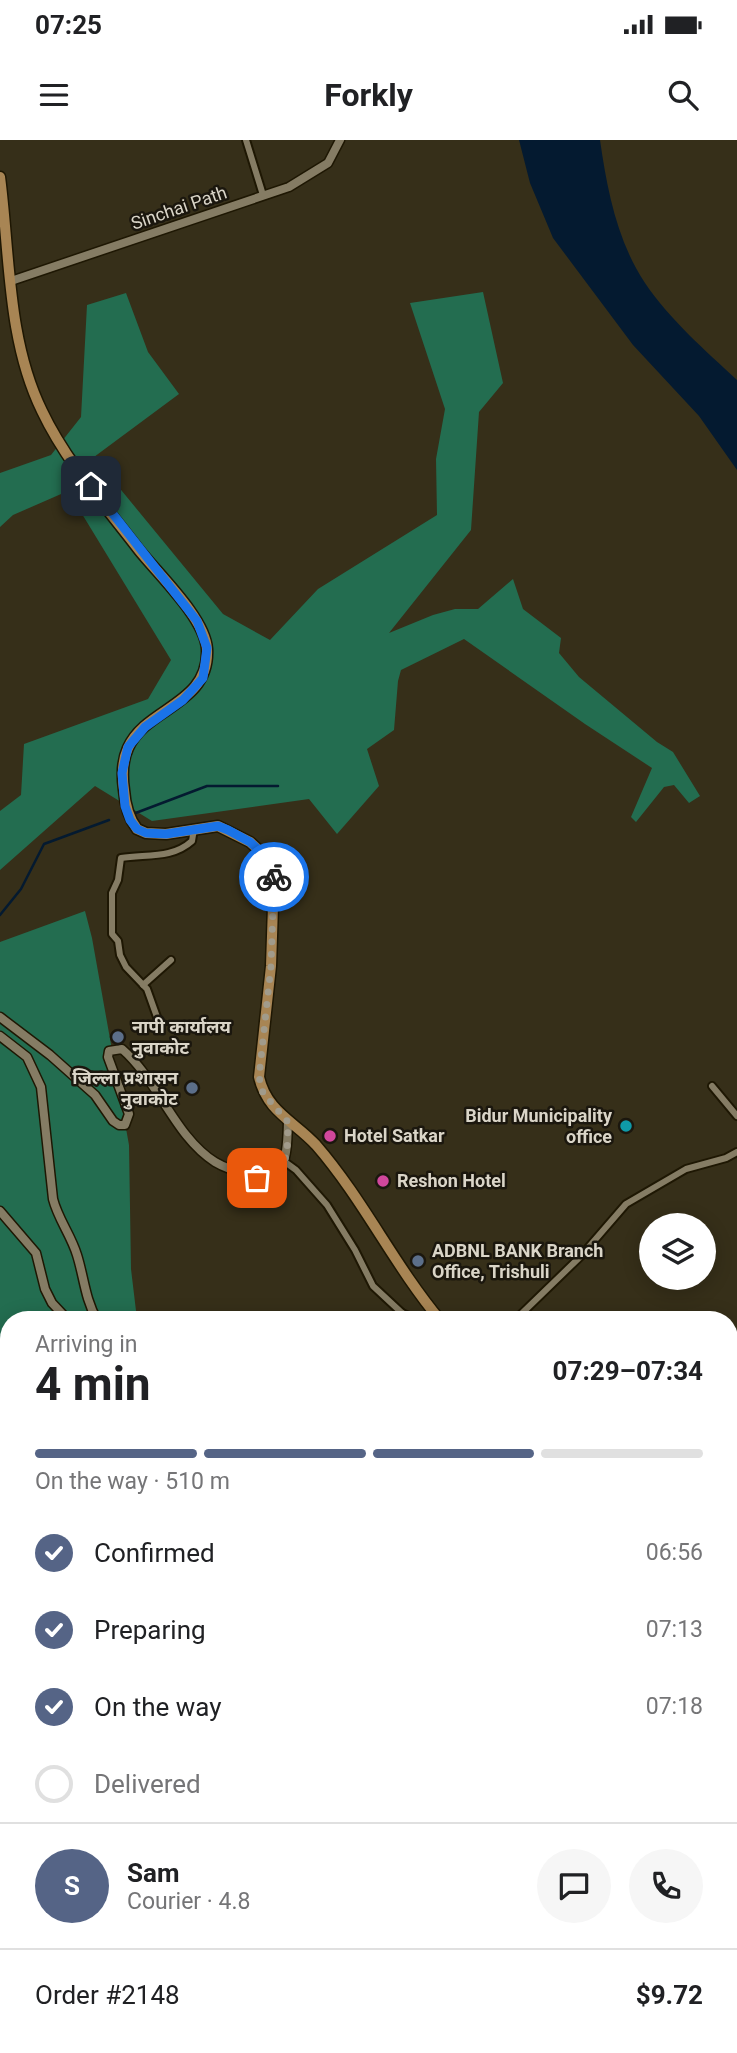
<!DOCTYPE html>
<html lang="en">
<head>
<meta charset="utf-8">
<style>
	body { margin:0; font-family:Roboto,"Noto Sans Devanagari",sans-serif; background:#f6f6f6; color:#202124; height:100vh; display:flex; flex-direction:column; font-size:26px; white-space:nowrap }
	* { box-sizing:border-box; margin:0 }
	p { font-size:23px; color:#757577 }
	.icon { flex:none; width:38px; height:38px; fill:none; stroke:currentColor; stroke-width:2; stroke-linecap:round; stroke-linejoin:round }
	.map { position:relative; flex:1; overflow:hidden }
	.sheet { position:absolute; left:0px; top:1171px; width:738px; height:744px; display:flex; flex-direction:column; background:#fff; border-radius:28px 28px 0 0; box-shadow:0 4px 18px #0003 }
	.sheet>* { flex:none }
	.buttons { position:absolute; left:639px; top:1073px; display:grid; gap:14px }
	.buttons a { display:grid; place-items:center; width:77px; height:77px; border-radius:50%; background:#fff; box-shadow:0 4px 18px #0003; font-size:35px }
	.pin { position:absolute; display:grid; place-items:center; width:60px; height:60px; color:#fff; margin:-30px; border-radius:14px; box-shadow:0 4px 10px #0006 }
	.courier { position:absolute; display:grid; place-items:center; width:70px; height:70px; margin:-35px; border:5px solid #1a73e8; border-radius:50%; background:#fff; color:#222; box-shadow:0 2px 9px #0007 }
	.overview em { font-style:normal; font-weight:700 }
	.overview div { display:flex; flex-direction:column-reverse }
	.overview { display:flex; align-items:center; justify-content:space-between; height:119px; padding:0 35px }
	h1 { font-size:46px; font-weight:700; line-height:52px }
	.bar { display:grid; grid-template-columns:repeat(4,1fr); gap:10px 7px; align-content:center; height:84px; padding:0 35px }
	.bar i { height:9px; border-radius:5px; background:#e0e0e0 }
	.bar .active { background:#556486 }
	.bar p { grid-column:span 4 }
	.line { display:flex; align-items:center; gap:18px; padding:0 35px; border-top:2px solid #e0e0e0 }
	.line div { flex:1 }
	.round { display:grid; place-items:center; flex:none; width:74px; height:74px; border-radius:37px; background:#f6f6f6 }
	ol { padding:0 35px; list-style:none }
	li { display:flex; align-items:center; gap:21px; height:77px }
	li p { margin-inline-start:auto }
	li .icon { padding:7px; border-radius:50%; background:#556486; color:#fff; stroke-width:4 }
	li:last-child { color:#757577 }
	li i { width:38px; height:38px; border:4px solid #e0e0e0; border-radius:50% }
	.status { display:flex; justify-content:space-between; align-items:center; height:49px; padding:0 35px; background:#fff; direction:ltr }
	.status svg { height:19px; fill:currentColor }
	header { display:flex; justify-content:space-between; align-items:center; height:91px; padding:0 35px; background:#fff; font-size:32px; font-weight:700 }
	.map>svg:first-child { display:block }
</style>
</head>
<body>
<div class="status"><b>07:25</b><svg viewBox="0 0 49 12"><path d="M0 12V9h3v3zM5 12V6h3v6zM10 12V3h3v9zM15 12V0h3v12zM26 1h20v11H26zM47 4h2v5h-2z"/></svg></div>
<header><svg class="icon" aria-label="menu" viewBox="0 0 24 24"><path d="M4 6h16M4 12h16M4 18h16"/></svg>Forkly<svg class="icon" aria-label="search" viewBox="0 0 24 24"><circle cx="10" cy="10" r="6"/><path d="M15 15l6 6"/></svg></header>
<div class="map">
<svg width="737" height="1913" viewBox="0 0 737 1913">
	<rect width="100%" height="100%" fill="#362f19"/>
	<g fill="#236d50">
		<polygon points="483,152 503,243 479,272 471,390 389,493 433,475 455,469 478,469 513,439 523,469 561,498 559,513 579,537 657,602 673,612 700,656 689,663 674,645 664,647 636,682 631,677 652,628 585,584 464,499 401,530 398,541 394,590 367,609 379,646 337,694 309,659 152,681 95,646 0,730 0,671 21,655 24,604 148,559 171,520 68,351 13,375 0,387 0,333 51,315 81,277 87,165 126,153 148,212 179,254 94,317 223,474 270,500 318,449 437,375 436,319 445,269 410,163"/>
		<polygon points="85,771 92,798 129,1005 131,1129 137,1179 9,1180 9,1899 0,1889 0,802"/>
		<polygon points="737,1557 737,1648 736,1655 730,1662 730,1562"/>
		<polygon points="15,1906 263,1906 261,1913 19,1913"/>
	</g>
	<g fill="#3f3716">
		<polygon points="737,1833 737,1861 730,1870 730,1845"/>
		<polygon points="674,1906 703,1906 697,1913 670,1913"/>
	</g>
	<g fill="#041a30">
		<path d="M519,0H600C607,49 617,101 645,143C669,179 706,211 737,240V330L699,276L633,205L553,98L530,43Z"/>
		<polygon points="737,1745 737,1833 730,1845 730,1753"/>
		<polygon points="619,1906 674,1906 670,1913 614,1913"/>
	</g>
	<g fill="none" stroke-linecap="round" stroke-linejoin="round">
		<g stroke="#041a30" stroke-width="2.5">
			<polyline points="133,674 207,646 278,646"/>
			<polyline points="0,775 21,749 44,704 109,680"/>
		</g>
		<g stroke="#1e1703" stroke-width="10">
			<g id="minor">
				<polyline points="246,0 263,55"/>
				<polyline points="143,845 171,820"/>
				<path d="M157,877L147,849L126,827L120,815L118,801L112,794V753L118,740L121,718C147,714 172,719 192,701L194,689"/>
				<polyline points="712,946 737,976"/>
				<polyline points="285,1022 296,1030 327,1065 355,1110 373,1146 402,1173"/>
				<polyline points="393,1180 402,1173 419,1180"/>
				<polyline points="421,1180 438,1177"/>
				<polyline points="515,1180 581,1116 626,1064 686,1029 726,1018 737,1012"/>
				<polyline points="188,1913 194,1906"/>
			</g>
		</g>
		<g stroke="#1e1703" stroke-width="11">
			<g id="tertiary">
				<polyline points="11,141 289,47 328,23 340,0"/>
				<path d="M0,877L50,915L95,955L113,981L119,985H125L129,974L108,917L109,911L122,909C158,940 175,997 215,1022C225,1028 238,1032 250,1035C289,1048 287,1007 288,982"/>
				<path d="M0,896L27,917L41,947L53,1059C58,1079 71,1095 77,1115C84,1137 85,1159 97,1180"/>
				<polyline points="0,1071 36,1113 45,1149 52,1163 68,1180"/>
				<polyline points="0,1210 9,1222"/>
				<polyline points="0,1361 4,1372 9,1373"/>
			</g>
		</g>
		<g stroke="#1e1703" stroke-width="13">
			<g id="primary">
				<path d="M0,37C10,114 7,200 42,271C65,320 106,367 139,410C158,434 205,478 207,509C210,565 146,567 128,608C122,621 122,636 124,650C125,665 128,677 137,689L146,693L166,694L218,686L250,702L262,713L274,736L271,826L259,937C267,972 294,981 316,1005C363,1059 394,1125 440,1180"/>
				<polyline points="370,1913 377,1906"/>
			</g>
		</g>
		<use href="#minor" stroke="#857c64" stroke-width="6"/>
		<use href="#tertiary" stroke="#857c64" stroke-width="8"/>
		<use href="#primary" stroke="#a88554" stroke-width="10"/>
	</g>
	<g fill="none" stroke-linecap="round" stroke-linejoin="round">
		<path stroke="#a19b8b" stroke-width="7" stroke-dasharray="0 12.6" d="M257,1038C291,1038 287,1007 288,982L263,953L259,937L271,826L274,737"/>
		<polyline stroke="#1a73e8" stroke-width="9" points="91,346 197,481 207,508 203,538 183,560 145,587 128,607 122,633 125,666 130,680 137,689 146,693 166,694 218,686 228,690 250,702 262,713 274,737"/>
	</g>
	<g fill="#5c6f8a" stroke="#1b170e" stroke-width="2.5">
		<circle cx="118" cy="897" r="7"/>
		<circle cx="192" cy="948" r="7"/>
		<circle cx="418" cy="1121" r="7"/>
	</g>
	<circle fill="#0f9aa8" stroke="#1b170e" stroke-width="2.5" cx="626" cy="986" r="7"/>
	<g fill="#d1479c" stroke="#1b170e" stroke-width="2.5">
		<circle cx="330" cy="996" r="7"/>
		<circle cx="383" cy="1041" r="7"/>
	</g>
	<g text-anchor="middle" stroke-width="5" stroke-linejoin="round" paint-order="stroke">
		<g font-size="18" fill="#dad5c8" stroke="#1b170e">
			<text transform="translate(179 68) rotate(-19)" y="6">Sinchai Path</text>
		</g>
		<g font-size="18" font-weight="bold" fill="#dad5c8" stroke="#1b170e" text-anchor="start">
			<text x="132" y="893">नापी कार्यालय<tspan x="132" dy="21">नुवाकोट</tspan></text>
			<text x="178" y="944" text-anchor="end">जिल्ला प्रशासन<tspan x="178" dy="21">नुवाकोट</tspan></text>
			<text x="612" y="982" text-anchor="end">Bidur Municipality<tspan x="612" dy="21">office</tspan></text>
			<text x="344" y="1002">Hotel Satkar</text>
			<text x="397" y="1047">Reshon Hotel</text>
			<text x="432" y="1117">ADBNL BANK Branch<tspan x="432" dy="21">Office, Trishuli</tspan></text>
		</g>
	</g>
</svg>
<div class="buttons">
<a><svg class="icon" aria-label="layers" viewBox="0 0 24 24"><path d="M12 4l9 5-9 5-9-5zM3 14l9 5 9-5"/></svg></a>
</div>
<div class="pin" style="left:257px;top:1038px;background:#ea580c"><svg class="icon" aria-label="bag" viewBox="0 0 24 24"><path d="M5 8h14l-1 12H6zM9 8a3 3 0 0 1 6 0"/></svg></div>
<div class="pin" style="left:91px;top:346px;background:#1f2937"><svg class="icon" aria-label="home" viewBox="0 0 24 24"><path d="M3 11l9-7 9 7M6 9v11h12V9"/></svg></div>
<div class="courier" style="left:274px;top:737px"><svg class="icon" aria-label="bike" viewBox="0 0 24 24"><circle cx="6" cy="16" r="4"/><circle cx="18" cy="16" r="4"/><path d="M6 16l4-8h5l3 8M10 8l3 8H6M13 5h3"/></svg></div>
<section class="sheet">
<div class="overview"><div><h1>4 min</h1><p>Arriving in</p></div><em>07:29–07:34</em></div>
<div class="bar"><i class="active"></i><i class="active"></i><i class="active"></i><i></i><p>On the way · 510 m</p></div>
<ol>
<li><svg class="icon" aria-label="check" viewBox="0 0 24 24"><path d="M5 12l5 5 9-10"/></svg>Confirmed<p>06:56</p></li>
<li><svg class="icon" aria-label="check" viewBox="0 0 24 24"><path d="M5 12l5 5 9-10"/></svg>Preparing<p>07:13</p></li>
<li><svg class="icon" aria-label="check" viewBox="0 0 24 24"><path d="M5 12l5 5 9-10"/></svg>On the way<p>07:18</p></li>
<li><i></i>Delivered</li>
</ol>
<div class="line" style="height:126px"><b class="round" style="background:#556486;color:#fff">S</b><div><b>Sam</b><p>Courier · 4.8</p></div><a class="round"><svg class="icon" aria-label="chat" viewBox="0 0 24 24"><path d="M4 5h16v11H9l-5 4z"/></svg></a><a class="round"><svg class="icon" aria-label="phone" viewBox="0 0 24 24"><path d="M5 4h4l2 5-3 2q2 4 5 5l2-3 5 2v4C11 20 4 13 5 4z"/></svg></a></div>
<div class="line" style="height:91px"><div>Order #2148</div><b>$9.72</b></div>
</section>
</div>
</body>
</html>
